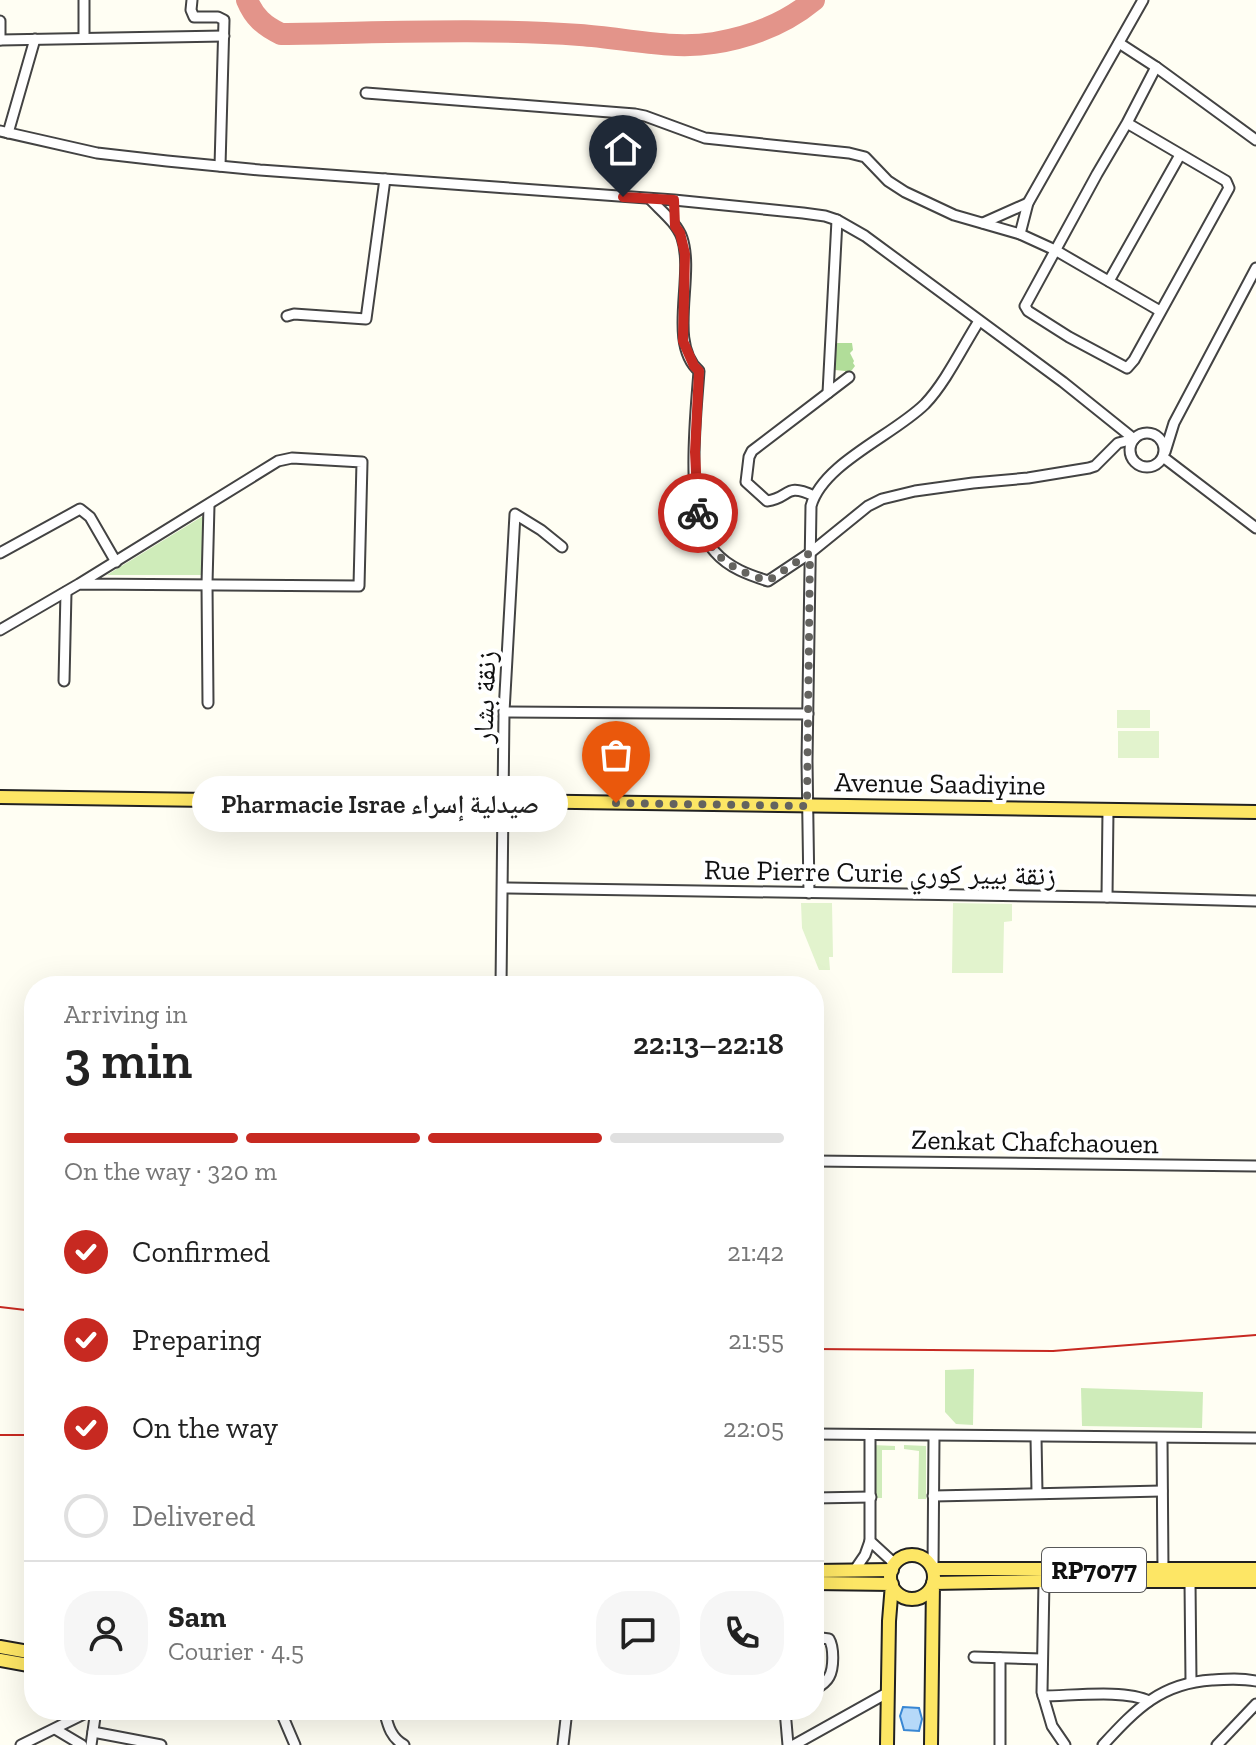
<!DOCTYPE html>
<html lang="en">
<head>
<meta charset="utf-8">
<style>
	body { margin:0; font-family:"Zilla Slab","Noto Naskh Arabic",serif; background:#f6f6f6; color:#222; height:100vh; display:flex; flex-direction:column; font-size:30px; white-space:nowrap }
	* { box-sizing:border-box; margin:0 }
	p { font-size:26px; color:#767676 }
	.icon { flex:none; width:44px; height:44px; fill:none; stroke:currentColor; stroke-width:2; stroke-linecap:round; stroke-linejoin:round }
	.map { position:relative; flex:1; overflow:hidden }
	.side { position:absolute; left:24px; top:976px; width:800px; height:744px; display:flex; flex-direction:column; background:#fff; border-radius:32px; box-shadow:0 8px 32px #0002 }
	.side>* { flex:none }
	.pin { position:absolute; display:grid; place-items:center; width:68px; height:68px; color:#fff; margin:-82px -34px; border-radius:50% 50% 50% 0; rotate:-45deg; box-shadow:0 0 8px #0007 }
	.pin .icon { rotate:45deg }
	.courier { position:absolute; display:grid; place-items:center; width:80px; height:80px; margin:-40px; border:6px solid #c72921; border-radius:50%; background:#fff; color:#222; box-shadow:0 2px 10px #0007 }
	.bubble { position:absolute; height:56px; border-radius:28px; background:#fff; box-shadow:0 8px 32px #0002; font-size:26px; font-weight:600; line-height:56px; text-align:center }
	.summary em { font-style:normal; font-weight:600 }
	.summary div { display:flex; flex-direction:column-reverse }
	.summary { display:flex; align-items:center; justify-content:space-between; height:136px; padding:0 40px }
	h1 { font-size:52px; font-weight:600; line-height:60px }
	.bar { display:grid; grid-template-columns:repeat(4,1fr); gap:12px 8px; align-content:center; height:96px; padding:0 40px }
	.bar i { height:10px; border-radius:6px; background:#e0e0e0 }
	.bar .current { background:#c72921 }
	.bar p { grid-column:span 4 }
	.line { display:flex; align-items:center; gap:20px; padding:0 40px; border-top:2px solid #e0e0e0 }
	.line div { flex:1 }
	.round { display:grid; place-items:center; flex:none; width:84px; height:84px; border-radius:32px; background:#f6f6f6 }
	ol { padding:0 40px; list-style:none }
	li { display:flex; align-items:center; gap:24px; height:88px }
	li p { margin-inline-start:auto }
	li .icon { padding:8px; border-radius:50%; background:#c72921; color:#fff; stroke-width:4 }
	li:last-child { color:#767676 }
	li i { width:44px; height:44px; border:4px solid #e0e0e0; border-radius:50% }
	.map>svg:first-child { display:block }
</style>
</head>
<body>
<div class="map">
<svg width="1256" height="1745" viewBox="0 0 1256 1745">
	<rect width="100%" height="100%" fill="#fffef3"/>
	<g fill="#cfecba">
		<polygon points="203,516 202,575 107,575"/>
		<polygon points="974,1369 973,1425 956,1424 945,1412 945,1370"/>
		<polygon points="1081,1388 1203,1392 1202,1428 1082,1426"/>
		<polygon points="873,1445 895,1446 895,1450 882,1450 882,1498 873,1498"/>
		<polygon points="904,1445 926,1446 926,1499 918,1499 919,1451 904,1449"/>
	</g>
	<polygon fill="#b1dd99" points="836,343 852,343 853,350 850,353 854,361 853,363 855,366 849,374 845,373 845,371 835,370 832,362 836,356"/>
	<g fill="#e2f3cd">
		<rect x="1117" y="710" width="33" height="18"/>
		<rect x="1118" y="731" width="41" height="27"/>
		<polygon points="801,903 832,903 833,957 829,957 830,970 819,970 802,928"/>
		<polygon points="953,903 1012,904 1012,921 1004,922 1003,973 952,973"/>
	</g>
	<polygon fill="#b6d9f9" stroke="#3987d3" stroke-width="2" points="903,1707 919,1708 922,1719 919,1731 904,1730 900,1716"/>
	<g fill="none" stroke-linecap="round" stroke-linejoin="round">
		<path stroke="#e3948a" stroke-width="22" d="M247,0C254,17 264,26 281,34C379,33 482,28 580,35C624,38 670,50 714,43C751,37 785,24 814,0"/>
		<g stroke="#434343" stroke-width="13">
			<g id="minor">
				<polyline points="84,0 84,38"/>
				<polyline points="192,0 191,10 194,17 218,17 224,20 220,166"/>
				<polyline points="0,21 0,40"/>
				<polyline points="0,40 224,36"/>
				<polyline points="1119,43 1156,67 1256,140"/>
				<polyline points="366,93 635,114 645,116 705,138 849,153 865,157 888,181 905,192 954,215 1020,234 1055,250 1160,311"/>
				<polyline points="1127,123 1226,181 1229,188 1134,360 1127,368 1069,337 1028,311 1025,306 1097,174 1127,123 1156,67"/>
				<polyline points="0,131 97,153 167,161 260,170 674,200 803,213 825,216 837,220 865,236 1063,382 1134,439"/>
				<polyline points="8,133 35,39"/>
				<path d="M650,199C660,210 677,223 682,238C695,276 667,343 699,371C696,416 683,518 715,552C729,568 749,575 768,581L810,553L868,506L882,499L915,491L973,483L1028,478L1089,468L1095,466L1118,443L1134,439"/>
				<polyline points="983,223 1028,203"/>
				<polyline points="1020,234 1028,203 1143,0"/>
				<polyline points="1109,281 1180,155"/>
				<polyline points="287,316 294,314 366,319 385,179"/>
				<polyline points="828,393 837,220"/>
				<circle cx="1147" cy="450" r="17"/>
				<polyline points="1165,452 1174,423 1256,268"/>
				<polyline points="1163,457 1256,528"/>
				<path d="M814,496C784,482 791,498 767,501L746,482L749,457L752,451L849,377"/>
				<polyline points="0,553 80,509 90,517 116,562"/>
				<polyline points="0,630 79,584 278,461 292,458 362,462 359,586 79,584"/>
				<polyline points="64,681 66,592"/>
				<polyline points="208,703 207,584 209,505"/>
				<polyline points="504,712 808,714"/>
				<polyline points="503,888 1107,897 1256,901"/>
				<path d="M809,893L807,761L811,506C823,463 894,435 925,404C946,382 963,346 979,321"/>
				<polyline points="1107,897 1108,810"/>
				<polyline points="501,986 504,712 515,514 541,530 562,547"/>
				<polyline points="814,1161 1256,1166"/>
				<polyline points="34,1349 31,1378 34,1405"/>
				<polyline points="814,1434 1256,1438"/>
				<polyline points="870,1435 870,1541 895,1564"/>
				<polyline points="1036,1437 1037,1493"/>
				<polyline points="1162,1438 1163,1570"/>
				<polyline points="933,1496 1162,1491"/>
				<polyline points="814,1498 871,1497"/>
				<polyline points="933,1569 934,1436"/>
				<polyline points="854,1571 865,1555 870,1541"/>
				<polyline points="1044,1581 1042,1692 1052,1726 1065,1745"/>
				<polyline points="1190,1582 1191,1681"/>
				<path d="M814,1637L829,1639C834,1647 834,1668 829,1677C826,1683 819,1687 814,1690"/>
				<polyline points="974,1657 1042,1659"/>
				<path d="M1043,1696C1071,1696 1125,1689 1149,1701"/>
				<polyline points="280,1710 295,1745"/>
				<path d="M384,1710C388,1725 390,1737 404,1745"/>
				<polyline points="785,1710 788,1745"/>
				<polyline points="55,1729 82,1745"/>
				<polyline points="93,1732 161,1745"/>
				<polyline points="21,1745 92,1710"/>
				<polyline points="91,1745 96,1710"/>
				<polyline points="563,1745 567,1710"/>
				<polyline points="794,1745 887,1693"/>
				<polyline points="1000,1745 1000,1658"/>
				<path d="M1103,1745C1136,1709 1161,1683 1212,1680C1227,1679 1241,1678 1256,1681"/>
				<polyline points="1217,1745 1256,1704"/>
			</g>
		</g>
		<g stroke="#212121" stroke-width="16">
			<g id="major">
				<polyline points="0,797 210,800 503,801 1256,812"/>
				<circle cx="912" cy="1577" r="22"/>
				<polyline points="933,1569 1256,1569"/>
				<polyline points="814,1571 892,1570"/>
				<polyline points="814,1583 892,1584 889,1621 887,1745"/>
				<polyline points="0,1647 34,1653"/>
				<polyline points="0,1660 34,1666"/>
				<polyline points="931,1745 933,1583 1044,1581 1256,1581"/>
			</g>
		</g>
		<use href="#minor" stroke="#fff" stroke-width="9"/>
		<use href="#major" stroke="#fde665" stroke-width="12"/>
		<g stroke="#c72921" stroke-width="2">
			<polyline points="0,1307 34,1311"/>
			<polyline points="814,1349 1053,1351 1256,1335"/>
			<polyline points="0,1435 34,1435"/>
		</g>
	</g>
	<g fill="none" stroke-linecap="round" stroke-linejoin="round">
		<path stroke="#64635f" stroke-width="8" stroke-dasharray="0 14.4" d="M616,803L807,806L810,553L768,581C730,569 706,555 698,513"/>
		<polyline stroke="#c72921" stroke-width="10" points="623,197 674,200 675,226 680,233 685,254 683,341 694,366 699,371 695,452 698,513"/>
	</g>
	<g text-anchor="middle" stroke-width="8" stroke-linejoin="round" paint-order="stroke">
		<rect fill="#fff" stroke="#585858" stroke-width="2" x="1042" y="1548" width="104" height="44" rx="6"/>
		<g font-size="26" font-weight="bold" fill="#101010">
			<text x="1094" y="1579">RP7077</text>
		</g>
		<g font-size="28" fill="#101010" stroke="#fff">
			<text transform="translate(484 697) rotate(-88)" y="10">زنقة بشار</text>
			<text transform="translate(940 783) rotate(1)" y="10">Avenue Saadiyine</text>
			<text transform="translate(880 872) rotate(1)" y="10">Rue Pierre Curie زنقة بيير كوري</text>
			<text transform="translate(1035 1141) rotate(1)" y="10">Zenkat Chafchaouen</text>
		</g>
	</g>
</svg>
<div class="pin" style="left:616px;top:803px;background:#ea580c"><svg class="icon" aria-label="bag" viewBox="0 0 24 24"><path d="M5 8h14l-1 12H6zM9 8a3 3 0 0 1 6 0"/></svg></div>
<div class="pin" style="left:623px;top:197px;background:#1f2937"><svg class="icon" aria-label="home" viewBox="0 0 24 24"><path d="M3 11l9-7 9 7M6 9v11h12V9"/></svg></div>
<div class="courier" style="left:698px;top:513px"><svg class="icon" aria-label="bike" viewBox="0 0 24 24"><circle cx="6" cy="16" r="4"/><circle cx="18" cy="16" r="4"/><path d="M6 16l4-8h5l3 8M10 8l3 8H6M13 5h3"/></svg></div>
<div class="bubble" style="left:192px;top:776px;width:376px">Pharmacie Israe صيدلية إسراء</div>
<section class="side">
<div class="summary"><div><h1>3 min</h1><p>Arriving in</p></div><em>22:13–22:18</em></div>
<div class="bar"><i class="current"></i><i class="current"></i><i class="current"></i><i></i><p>On the way · 320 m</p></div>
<ol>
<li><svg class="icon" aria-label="check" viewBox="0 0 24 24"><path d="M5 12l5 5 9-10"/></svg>Confirmed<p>21:42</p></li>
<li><svg class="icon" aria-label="check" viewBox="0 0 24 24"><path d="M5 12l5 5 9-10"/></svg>Preparing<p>21:55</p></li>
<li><svg class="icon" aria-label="check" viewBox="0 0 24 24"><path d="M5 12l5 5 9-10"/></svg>On the way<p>22:05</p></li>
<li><i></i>Delivered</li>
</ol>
<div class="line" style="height:144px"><a class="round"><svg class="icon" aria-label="person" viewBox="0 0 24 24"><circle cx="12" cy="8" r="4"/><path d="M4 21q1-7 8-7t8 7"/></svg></a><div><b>Sam</b><p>Courier · 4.5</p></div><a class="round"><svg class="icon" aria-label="chat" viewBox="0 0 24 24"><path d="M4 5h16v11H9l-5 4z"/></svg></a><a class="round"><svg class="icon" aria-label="phone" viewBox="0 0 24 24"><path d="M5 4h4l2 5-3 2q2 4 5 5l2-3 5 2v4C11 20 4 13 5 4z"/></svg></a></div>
</section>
</div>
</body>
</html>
